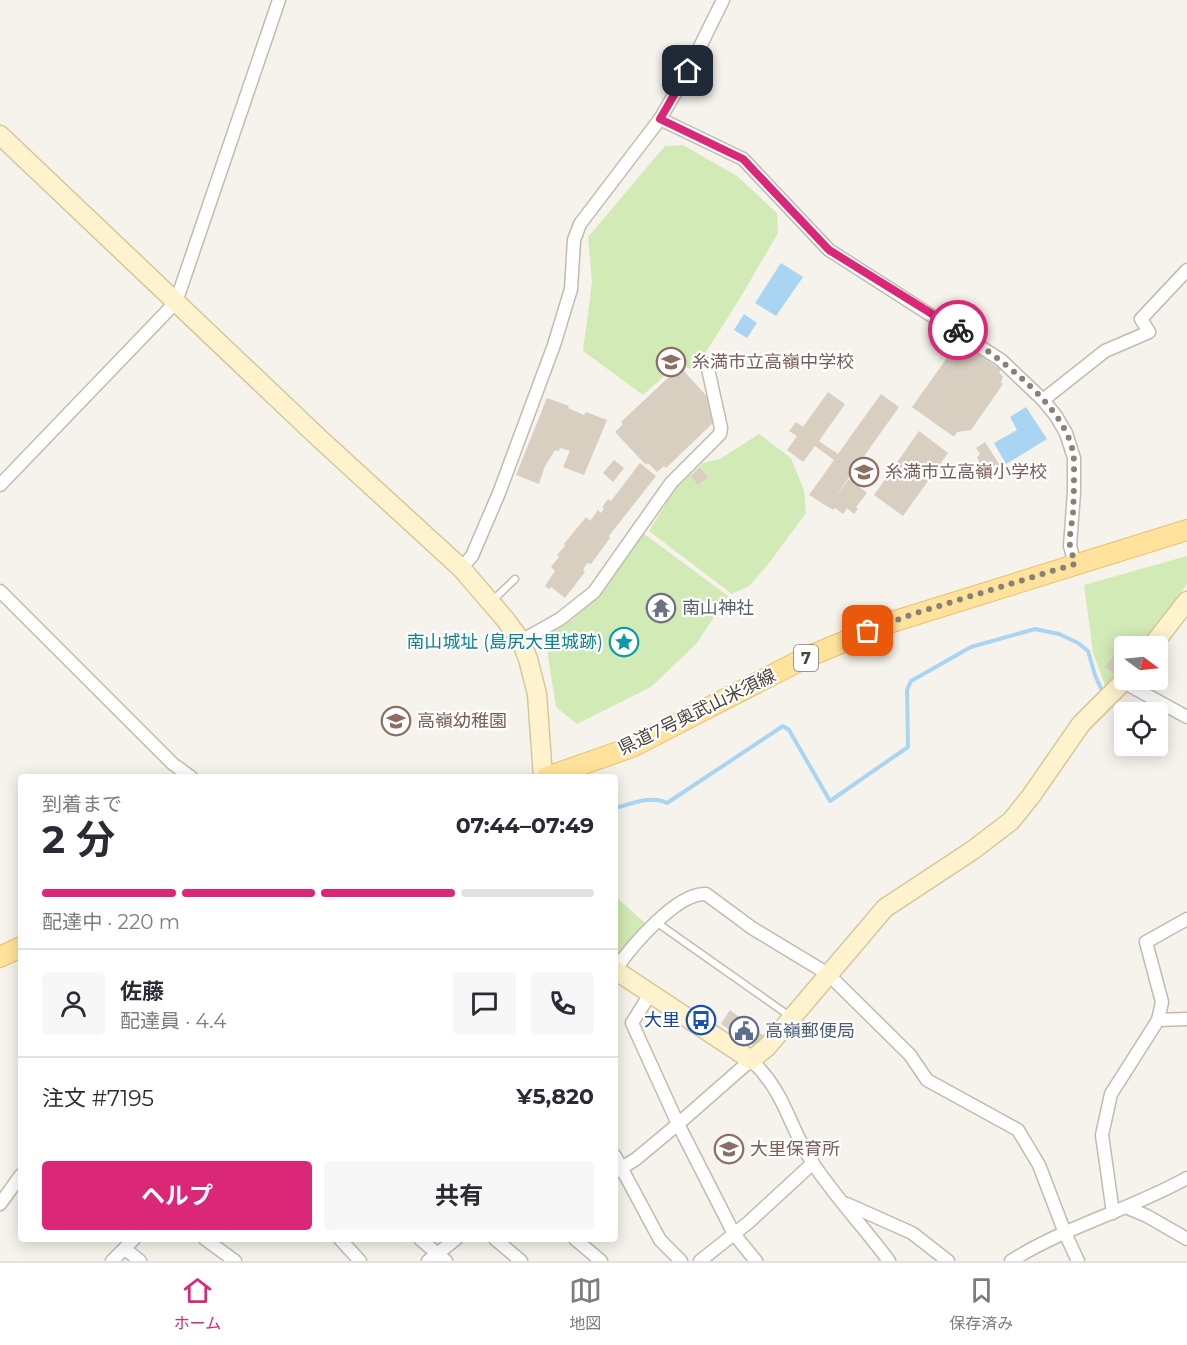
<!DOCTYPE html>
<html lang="ja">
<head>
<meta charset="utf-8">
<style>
	body { margin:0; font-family:Montserrat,"Noto Sans JP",sans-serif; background:#f7f7f7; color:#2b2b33; height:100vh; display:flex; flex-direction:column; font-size:22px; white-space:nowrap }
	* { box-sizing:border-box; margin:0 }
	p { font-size:20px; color:#7c7c81 }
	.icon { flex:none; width:33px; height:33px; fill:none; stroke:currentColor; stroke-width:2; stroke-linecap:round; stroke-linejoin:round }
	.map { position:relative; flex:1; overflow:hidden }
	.side { position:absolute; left:18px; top:774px; width:600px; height:468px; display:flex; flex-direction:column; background:#fff; border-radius:6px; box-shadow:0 3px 15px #0003 }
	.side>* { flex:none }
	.needle { width:39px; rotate:105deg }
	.controls { position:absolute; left:1114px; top:636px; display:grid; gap:12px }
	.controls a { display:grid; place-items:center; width:54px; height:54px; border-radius:6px; background:#fff; box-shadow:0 3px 15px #0003; font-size:30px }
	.pin { position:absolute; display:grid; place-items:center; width:51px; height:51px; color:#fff; margin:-26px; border-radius:12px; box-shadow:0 3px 9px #0006 }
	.courier { position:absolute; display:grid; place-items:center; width:60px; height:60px; margin:-30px; border:4px solid #db2777; border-radius:50%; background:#fff; color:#222; box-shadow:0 2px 8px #0007 }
	.headline em { font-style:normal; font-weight:700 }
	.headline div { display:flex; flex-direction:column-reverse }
	.headline { display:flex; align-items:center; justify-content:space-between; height:102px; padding:0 24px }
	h1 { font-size:39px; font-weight:700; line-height:45px }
	.bar { display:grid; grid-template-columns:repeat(4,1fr); gap:9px 6px; align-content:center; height:72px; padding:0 24px }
	.bar i { height:8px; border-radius:4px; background:#e1e1e2 }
	.bar .current { background:#db2777 }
	.bar p { grid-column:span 4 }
	.line { display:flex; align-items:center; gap:15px; padding:0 24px; border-top:2px solid #e1e1e2 }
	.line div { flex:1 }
	.round { display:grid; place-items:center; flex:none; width:63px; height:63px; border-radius:6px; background:#f7f7f7 }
	.action { display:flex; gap:12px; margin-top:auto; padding:12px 24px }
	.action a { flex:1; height:69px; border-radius:6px; background:#db2777; color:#fff; font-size:24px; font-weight:700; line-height:69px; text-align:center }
	.action a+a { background:#f7f7f7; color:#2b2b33 }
	.tabs { display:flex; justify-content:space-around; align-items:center; height:84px; border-top:2px solid #e1e1e2; background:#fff; font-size:16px; color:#7c7c81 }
	.tabs a { display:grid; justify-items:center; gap:3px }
	.tabs .current { color:#db2777 }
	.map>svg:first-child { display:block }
</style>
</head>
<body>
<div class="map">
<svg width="1187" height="1261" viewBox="0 0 1187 1261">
	<rect width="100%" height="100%" fill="#f6f3ec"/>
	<g fill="#d2eab5">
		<polygon points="683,145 737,176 777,213 778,233 742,295 694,371 679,363 643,395 583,351 592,282 588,237 665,146"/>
		<polygon points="759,434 791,458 804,490 806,513 766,567 749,586 732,594 649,531 675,489 703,463 720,459"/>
		<polygon points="643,533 728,596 696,644 651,687 577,724 556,707 548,656 548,632 573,619 608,580"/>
		<polygon points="1187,556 1187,584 1142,646 1125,646 1125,667 1107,690 1093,653 1084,585"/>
		<polygon points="615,896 645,923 615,958"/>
	</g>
	<g fill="#a9d4f2">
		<polygon points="781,263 803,277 776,316 755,303"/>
		<polygon points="744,314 757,323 747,338 734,330"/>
		<polygon points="1026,407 1047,439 1006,464 994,443 1017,430 1010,417"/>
	</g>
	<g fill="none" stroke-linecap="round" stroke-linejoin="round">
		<path stroke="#a9d4f2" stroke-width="4" d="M615,808C632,804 651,795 667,803L783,726L789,730L830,801L908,747L907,690L911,681L971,647L1035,629L1059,634L1078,643L1088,651L1095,675L1103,693"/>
	</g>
	<g fill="#d8cfc1">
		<polygon points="967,346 1001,370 999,373 1003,376 1001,383 1003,384 971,430 957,432 954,437 912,407 954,348 961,354"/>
		<polygon points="682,369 712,402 709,406 714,410 714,422 666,468 664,466 657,472 648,463 646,465 615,432 623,424 621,422 671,375 673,377"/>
		<polygon points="828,392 845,404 819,441 838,454 881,394 899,407 835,497 849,479 867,493 856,507 858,509 854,514 847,508 843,514 835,508 833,510 809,495 834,460 815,446 803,462 787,450 797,436 789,431 796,422 803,427"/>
		<polygon points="547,398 569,406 568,408 584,415 586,412 607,420 584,475 563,467 570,451 560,448 559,451 555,450 545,466 539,484 516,475"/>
		<polygon points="919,431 948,453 903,516 874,495"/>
		<polygon points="985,442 1003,470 987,480 976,463 979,461 977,457 980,454 976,448"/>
		<polygon points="614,460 624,468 613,482 603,473"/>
		<polygon points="640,463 656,476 609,536 610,538 591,564 587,563 583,570 585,572 565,598 551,587 549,589 545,586 555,571 551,567 559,557 557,555 565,546 564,544 586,517 590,521 598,510 601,513 604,508 602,507 608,499 611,501"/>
		<polygon points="700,468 708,477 698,485 691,476"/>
		<polygon points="658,599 669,604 664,616 653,611"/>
		<polygon points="1123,644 1125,646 1125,667 1117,676 1105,667"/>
		<polygon points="730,1010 767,1038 761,1043 749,1044 721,1024"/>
	</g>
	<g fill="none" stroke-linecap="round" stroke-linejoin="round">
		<g stroke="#c2bbae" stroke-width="9">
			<g id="lane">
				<polyline points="491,602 515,579"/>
				<polyline points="656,922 791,1017"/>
			</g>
		</g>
		<g stroke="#c2bbae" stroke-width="15">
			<g id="street">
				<polyline points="660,119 743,159 829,250 1001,360 1043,400 1056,416 1066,433 1074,458 1074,492 1070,546 1075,564"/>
				<polyline points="1043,400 1105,351 1149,332 1141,319 1187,270"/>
				<polyline points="0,485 176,302 279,0"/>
				<polyline points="461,568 472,556 499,493 554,345 571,289 574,240 580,224 660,119 688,71 723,0"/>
				<polyline points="0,591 173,764 191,777"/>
				<polyline points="521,641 560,619 594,592 671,483 720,434 721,428 707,364"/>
				<polyline points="1123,682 1187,717"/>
				<path d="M615,970C631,947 677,892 706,894L752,928L828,974L910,1055L927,1080L1018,1130L1039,1165L1065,1233L1078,1261"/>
				<polyline points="650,994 632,1023 678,1124 734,1234 756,1261"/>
				<polyline points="1158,1020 1162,1002 1146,942 1187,919"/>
				<polyline points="615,1156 660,1240 681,1261"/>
				<path d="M615,1172L636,1159L678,1124L751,1060C786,1093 788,1125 812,1162C835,1197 864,1227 889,1261"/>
				<polyline points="0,1204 21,1175"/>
				<polyline points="847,1204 912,1233 948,1261"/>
				<polyline points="1128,1208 1147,1216 1187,1239"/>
				<polyline points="1113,1213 1102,1135 1111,1094 1158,1020 1187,1019"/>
				<polyline points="205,1239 235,1261"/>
				<polyline points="340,1239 360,1261"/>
				<polyline points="420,1239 446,1261"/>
				<polyline points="495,1239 521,1261"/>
				<polyline points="575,1239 601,1261"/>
				<polyline points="125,1249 140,1261"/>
				<polyline points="112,1261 134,1239"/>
				<polyline points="428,1261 456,1239"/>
				<polyline points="700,1261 749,1222 813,1163"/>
				<path d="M1011,1261C1066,1226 1130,1210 1187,1178"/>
			</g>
		</g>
		<g stroke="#d6c79b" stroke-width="21">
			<g id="secondary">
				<polyline points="0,135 319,438 461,568 505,619 521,641 528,659 537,694 543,777"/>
				<polyline points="1152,646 1187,601"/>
				<polyline points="615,970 751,1060 767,1047 885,908 973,850 1011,821 1031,796 1081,724 1125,680"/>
			</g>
		</g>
		<g stroke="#e6c16a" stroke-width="22">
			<g id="primary">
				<polyline points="547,777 632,747 807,657 892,622 1187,530"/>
				<polyline points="0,957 21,947"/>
			</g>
		</g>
		<use href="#lane" stroke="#fff" stroke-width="6"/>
		<use href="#street" stroke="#fff" stroke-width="12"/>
		<use href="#secondary" stroke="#fff3cd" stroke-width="18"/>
		<use href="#primary" stroke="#ffe39c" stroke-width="20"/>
	</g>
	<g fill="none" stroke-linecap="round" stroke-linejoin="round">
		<path stroke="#878178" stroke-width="6" stroke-dasharray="0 10.8" d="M868,631L913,614L1075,564C1074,558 1071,552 1070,546C1069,535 1072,524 1073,513C1074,496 1074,479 1074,462C1073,409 997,357 958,330"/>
		<polyline stroke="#db2777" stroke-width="8" points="688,71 660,119 743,159 829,250 958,330"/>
	</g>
	<defs>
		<g id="school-ring" transform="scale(1.5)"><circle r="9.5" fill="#fff" stroke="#8d6e63" stroke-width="1.5"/><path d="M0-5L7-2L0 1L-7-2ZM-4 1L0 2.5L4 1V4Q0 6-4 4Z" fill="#8d6e63"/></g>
		<g id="temple-ring" transform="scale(1.5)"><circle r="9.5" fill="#fff" stroke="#6b7280" stroke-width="1.5"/><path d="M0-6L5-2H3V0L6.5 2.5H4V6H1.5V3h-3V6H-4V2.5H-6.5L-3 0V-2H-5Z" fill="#6b7280"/></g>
		<g id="sight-ring" transform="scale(1.5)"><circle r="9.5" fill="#fff" stroke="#0f9aa8" stroke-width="1.5"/><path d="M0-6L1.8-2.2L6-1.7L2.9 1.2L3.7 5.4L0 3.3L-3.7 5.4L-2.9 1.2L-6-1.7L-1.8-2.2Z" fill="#0f9aa8"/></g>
		<g id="bus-ring" transform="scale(1.5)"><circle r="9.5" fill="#fff" stroke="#1a4fb4" stroke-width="1.5"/><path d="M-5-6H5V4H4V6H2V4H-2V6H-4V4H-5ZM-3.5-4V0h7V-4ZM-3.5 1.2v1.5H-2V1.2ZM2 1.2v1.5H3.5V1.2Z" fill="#1a4fb4"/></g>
		<g id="civic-ring" transform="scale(1.5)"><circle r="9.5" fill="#fff" stroke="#5c6f8a" stroke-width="1.5"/><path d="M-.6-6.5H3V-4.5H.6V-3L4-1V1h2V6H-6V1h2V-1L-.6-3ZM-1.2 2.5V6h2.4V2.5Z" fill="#5c6f8a"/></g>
	</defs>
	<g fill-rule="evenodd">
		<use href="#school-ring" x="671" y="362"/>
		<use href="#school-ring" x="864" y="472"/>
		<use href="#temple-ring" x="661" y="608"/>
		<use href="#sight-ring" x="624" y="642"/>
		<use href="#school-ring" x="396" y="721"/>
		<use href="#bus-ring" x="701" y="1020"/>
		<use href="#civic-ring" x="744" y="1031"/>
		<use href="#school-ring" x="729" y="1149"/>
	</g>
	<g text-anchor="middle" stroke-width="4.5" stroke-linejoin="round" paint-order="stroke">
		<rect fill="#fff" stroke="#817c74" stroke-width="1.5" x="794" y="645" width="24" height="26" rx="4.5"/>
		<g font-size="16" font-weight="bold" fill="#4b4439">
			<text x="806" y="664">7</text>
		</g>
		<g font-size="18" fill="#785e54" stroke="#fff" text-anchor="start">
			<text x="692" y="368">糸満市立高嶺中学校</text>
			<text x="885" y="478">糸満市立高嶺小学校</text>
			<text x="417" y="727">高嶺幼稚園</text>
			<text x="750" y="1155">大里保育所</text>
		</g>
		<g font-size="18" fill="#5b616d" stroke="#fff" text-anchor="start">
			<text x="682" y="614">南山神社</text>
		</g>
		<g font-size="18" fill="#0d838f" stroke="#fff" text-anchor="end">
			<text x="603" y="648">南山城址 (島尻大里城跡)</text>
		</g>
		<g font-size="18" fill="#4b4439" stroke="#fff">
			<text transform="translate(697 712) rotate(-26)" y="6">県道7号奥武山米須線</text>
		</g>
		<g font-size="18" fill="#164399" stroke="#fff" text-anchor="end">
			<text x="680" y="1026">大里</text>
		</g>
		<g font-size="18" fill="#4e5e75" stroke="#fff" text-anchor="start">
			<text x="765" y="1037">高嶺郵便局</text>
		</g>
	</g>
</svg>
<div class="controls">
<a><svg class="needle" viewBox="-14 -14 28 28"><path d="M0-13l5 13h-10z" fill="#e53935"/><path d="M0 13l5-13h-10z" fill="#7c7c81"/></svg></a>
<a><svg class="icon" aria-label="locate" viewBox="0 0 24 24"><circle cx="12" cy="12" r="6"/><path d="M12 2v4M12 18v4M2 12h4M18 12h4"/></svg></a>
</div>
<div class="pin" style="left:868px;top:631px;background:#ea580c"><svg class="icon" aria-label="bag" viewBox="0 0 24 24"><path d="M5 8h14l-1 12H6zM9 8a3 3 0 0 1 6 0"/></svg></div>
<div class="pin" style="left:688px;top:71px;background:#1f2937"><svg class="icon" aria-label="home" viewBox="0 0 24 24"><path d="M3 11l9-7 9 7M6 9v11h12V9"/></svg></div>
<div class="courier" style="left:958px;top:330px"><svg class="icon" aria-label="bike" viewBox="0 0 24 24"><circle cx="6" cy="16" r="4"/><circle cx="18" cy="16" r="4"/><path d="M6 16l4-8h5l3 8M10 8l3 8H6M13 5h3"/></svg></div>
<section class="side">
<div class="headline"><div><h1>2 分</h1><p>到着まで</p></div><em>07:44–07:49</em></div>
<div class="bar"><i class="current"></i><i class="current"></i><i class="current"></i><i></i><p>配達中 · 220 m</p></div>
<div class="line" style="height:108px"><a class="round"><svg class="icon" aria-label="person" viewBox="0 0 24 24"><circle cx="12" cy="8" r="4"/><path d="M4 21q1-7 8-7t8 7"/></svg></a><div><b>佐藤</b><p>配達員 · 4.4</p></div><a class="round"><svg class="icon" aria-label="chat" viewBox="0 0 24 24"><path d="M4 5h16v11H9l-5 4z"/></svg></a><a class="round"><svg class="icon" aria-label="phone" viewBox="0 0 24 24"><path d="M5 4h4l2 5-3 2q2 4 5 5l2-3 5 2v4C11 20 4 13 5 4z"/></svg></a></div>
<div class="line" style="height:78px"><div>注文 #7195</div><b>¥5,820</b></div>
<div class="action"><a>ヘルプ</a><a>共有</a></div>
</section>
</div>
<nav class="tabs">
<a class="current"><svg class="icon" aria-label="home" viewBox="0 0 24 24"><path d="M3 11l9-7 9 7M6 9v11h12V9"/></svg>ホーム</a>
<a><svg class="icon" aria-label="map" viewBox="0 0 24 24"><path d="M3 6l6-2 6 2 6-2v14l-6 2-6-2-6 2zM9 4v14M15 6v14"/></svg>地図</a>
<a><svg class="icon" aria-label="saved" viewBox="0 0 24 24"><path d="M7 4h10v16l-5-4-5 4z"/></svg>保存済み</a>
</nav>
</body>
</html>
